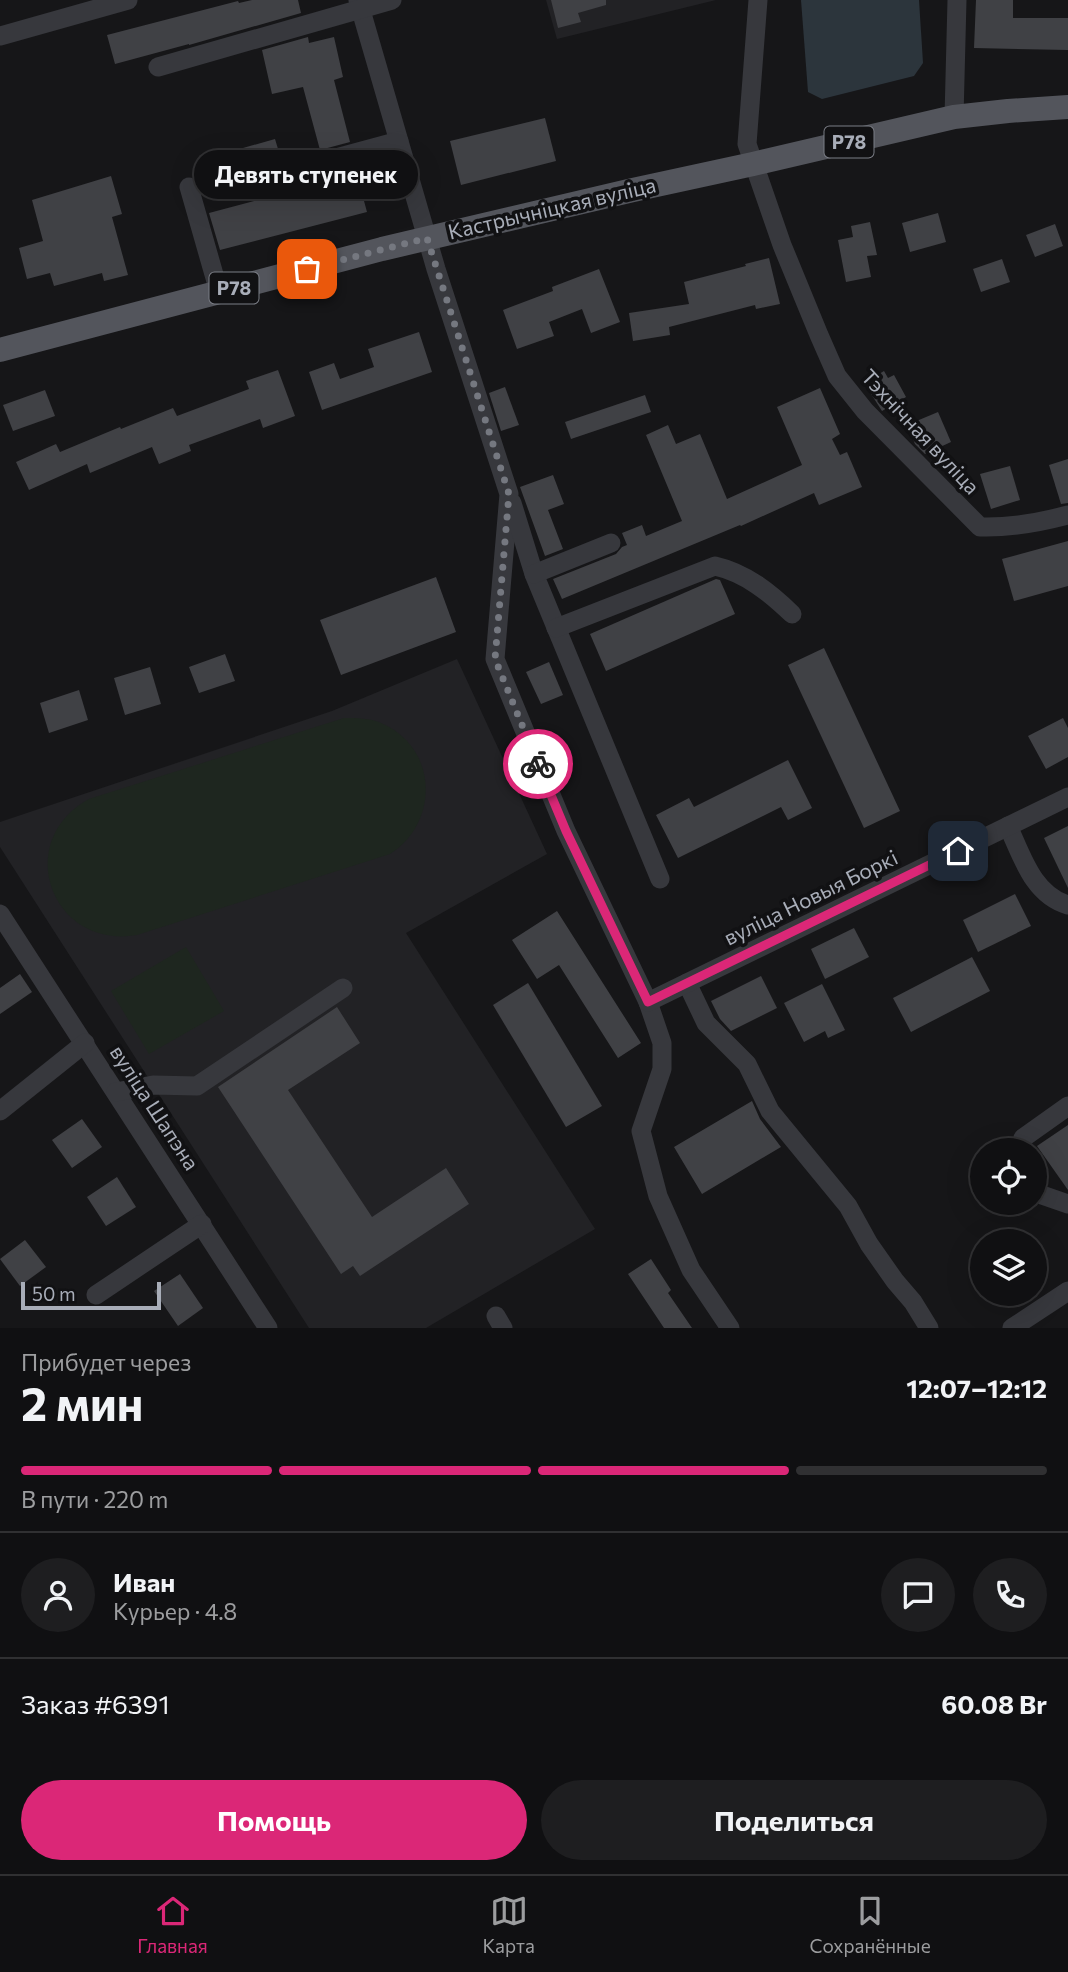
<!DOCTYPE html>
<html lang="ru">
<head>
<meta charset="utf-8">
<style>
	body { margin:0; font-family:Commissioner,sans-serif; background:#1e1e20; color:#f1f3f6; height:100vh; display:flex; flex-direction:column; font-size:26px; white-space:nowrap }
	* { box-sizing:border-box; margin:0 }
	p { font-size:23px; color:#9c9d9f }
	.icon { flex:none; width:38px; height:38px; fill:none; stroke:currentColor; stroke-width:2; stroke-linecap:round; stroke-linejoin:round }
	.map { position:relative; height:1328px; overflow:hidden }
	.side { display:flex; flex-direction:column; background:#101012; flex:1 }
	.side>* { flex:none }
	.buttons { position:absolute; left:970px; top:1138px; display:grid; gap:14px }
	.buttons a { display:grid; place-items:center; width:77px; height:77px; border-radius:50%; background:#101012; box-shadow:0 7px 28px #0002,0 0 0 2px #303032; font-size:35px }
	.scale { position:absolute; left:21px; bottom:18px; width:140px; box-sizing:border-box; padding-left:7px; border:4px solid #a8adb8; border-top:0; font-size:19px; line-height:24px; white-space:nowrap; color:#a8adb8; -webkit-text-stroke:5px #111113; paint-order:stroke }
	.pin { position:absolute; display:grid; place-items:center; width:60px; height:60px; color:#fff; margin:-30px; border-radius:14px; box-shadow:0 4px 10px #0006 }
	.courier { position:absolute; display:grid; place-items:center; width:70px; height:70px; margin:-35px; border:5px solid #db2777; border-radius:50%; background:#fff; color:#222; box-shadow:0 2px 9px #0007 }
	.bubble { position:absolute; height:49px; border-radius:24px; background:#101012; box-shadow:0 7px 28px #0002,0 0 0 2px #303032; font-size:23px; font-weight:700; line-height:49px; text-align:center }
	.summary em { font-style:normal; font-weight:700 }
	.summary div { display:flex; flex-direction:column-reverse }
	.summary { display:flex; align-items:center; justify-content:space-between; height:119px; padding:0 21px }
	h1 { font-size:46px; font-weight:700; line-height:52px }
	.bar { display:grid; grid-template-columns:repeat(4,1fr); gap:10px 7px; align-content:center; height:84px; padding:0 21px }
	.bar i { height:9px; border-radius:5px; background:#303032 }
	.bar .active { background:#db2777 }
	.bar p { grid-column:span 4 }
	.line { display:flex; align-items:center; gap:18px; padding:0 21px; border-top:2px solid #303032 }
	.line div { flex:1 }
	.round { display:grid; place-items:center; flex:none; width:74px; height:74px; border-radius:37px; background:#1e1e20 }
	.cta { display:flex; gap:14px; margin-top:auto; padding:14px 21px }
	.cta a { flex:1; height:80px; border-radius:42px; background:#db2777; color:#fff; font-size:28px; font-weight:700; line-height:80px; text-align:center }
	.cta a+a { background:#1e1e20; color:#f1f3f6 }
	.dock { display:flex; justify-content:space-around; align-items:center; height:98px; border-top:2px solid #303032; background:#101012; font-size:19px; color:#9c9d9f }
	.dock a { display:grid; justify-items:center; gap:4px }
	.dock .active { color:#db2777 }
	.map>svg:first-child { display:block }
</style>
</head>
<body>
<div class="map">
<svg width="1068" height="1328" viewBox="0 0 1068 1328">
	<rect width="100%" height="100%" fill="#161618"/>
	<g fill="#222225">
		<polygon points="546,0 716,0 557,39"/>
		<polygon points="457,659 547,854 406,933 595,1229 426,1328 309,1328 0,847 0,822 332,711"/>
	</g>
	<g fill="#1e261f">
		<path d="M344,718C357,718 369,718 381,723C438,747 440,822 390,854L137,935C51,950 12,841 89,799Z"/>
		<polygon points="186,947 224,1011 149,1054 111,991"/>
	</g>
	<polygon fill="#2c353c" points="801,0 919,0 923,63 914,76 822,99 808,92"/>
	<g fill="#404145">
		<polygon points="252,0 298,0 301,13 189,45 189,44 115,64 107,35 238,1 239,3"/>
		<polygon points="551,0 606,0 606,5 578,13 581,22 558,28"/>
		<polygon points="976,0 1013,0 1013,18 1068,18 1068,50 974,48"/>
		<polygon points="308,37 309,43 334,37 343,77 334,80 350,142 320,150 303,87 272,94 262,50"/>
		<polygon points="545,118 556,161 461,185 450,141"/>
		<polygon points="275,139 291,192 357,175 367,212 220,250 209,213 258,200 243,148"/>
		<polygon points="111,176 122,214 112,217 128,275 104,281 102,273 54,286 50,273 27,279 19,248 43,241 32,200"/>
		<polygon points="938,213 946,242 910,252 902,223"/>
		<polygon points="870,222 877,255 867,256 871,277 846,282 838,240 853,237 851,226"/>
		<polygon points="1055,224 1063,246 1035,257 1026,235"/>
		<polygon points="769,258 780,304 756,309 755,305 669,327 670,335 633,341 629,313 689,304 684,282 746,266 745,264"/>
		<polygon points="1002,259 1010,282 981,292 973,269"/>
		<polygon points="599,269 620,322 591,333 582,309 549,322 554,336 517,349 503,310 553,291 552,287"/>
		<polygon points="419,332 432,372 322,410 309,372 334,363 340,379 374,367 368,349"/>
		<polygon points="278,370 295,416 263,428 260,419 189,445 191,451 159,464 152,447 90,473 87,464 29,490 16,462 56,444 60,452 120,427 121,429 173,408 177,416 249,389 246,381"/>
		<polygon points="884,371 888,378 894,375 906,397 882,411 864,383"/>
		<polygon points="505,387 519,425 501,431 489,393"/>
		<polygon points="820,388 840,434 832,439 840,455 847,452 862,487 819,505 814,493 741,526 740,525 562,599 553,579 616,554 622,547 627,545 622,533 642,525 646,536 682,521 646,435 668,425 676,444 700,434 727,499 802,465 777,407"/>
		<polygon points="45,390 55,416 13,431 3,405"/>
		<polygon points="645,395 651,412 571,439 565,422"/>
		<polygon points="938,412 951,442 925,454 915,444 907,425"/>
		<polygon points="1068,459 1068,503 1061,504 1049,465"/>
		<polygon points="1010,466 1020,500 991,509 980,474"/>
		<polygon points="553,475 564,504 548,510 563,549 545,556 520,487"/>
		<polygon points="1068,541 1068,586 1014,601 1002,559"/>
		<polygon points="436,577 456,632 341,675 320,620"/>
		<polygon points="716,579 720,580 735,614 606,671 590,634"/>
		<polygon points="824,648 900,811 864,828 788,665"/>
		<polygon points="225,654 235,681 199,693 189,667"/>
		<polygon points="549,662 563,695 541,704 526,672"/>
		<polygon points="150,667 161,704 125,715 114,678"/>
		<polygon points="79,690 88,720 49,733 40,703"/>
		<polygon points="1063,718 1068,728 1068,757 1046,769 1028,736"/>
		<polygon points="788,760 812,808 788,820 781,807 678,858 656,815 689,798 694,807"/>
		<polygon points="1068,826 1068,888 1044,838"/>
		<polygon points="1015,894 1031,926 978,952 963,920"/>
		<polygon points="557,911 641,1043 618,1058 559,965 537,979 512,940"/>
		<polygon points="854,928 869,957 825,979 811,949"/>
		<polygon points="972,957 990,991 911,1032 893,998"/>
		<polygon points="20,974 32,992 0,1014 0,988"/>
		<polygon points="761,976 777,1008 731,1031 720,1019 711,1001"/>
		<polygon points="528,983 602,1106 566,1127 493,1005"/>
		<polygon points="822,984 845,1030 828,1038 825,1031 804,1042 784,1003"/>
		<polygon points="337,1007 360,1043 288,1090 372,1217 446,1168 469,1204 360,1276 353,1266 341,1274 218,1087"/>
		<polygon points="752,1101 760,1119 781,1147 702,1194 674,1147"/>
		<polygon points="82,1119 102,1147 72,1168 52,1140"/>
		<polygon points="1068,1125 1068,1190 1037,1146"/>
		<polygon points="117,1177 136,1207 106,1226 87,1197"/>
		<polygon points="25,1240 46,1267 20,1286 0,1259"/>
		<polygon points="651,1259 671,1290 668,1293 692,1328 664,1328 628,1274"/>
		<polygon points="180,1274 203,1308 178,1326 154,1291"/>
	</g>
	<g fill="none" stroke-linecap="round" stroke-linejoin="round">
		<g stroke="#37383d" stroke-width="19">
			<polyline points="358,0 436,269 509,494 495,659 566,831 648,1002 662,1043 662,1069 641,1131 658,1196 691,1270 730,1328"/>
			<path d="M758,0L747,144L782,245L819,335L837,376L865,411L980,527C1011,528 1038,523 1068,515"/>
			<polyline points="0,36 128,0"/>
			<polyline points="158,67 392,0"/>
			<polyline points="954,117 957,0"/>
			<polyline points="303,167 399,141"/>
			<polyline points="189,187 219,292"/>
			<polyline points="512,503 534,574 660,879"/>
			<polyline points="534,574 611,543"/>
			<path d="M556,628L715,566C746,573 770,593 792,614"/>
			<path d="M1008,826C1022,856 1033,895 1068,905"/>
			<polyline points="0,914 268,1328"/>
			<polyline points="687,983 706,1023 747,1064 770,1111 848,1206 869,1244 895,1281 913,1302 929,1328"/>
			<polyline points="648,1002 1068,797"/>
			<polyline points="116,1092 153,1085 197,1086 343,988"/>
			<polyline points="0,1111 85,1043"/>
			<polyline points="1019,1150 1023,1138 1068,1106"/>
			<polyline points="1034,1190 1042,1195 1068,1204"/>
			<polyline points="96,1295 202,1224"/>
			<polyline points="496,1316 503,1328"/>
			<polyline points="1012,1328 1068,1291"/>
		</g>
		<polyline stroke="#53555c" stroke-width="24" points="0,350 382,249 633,190 753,164 954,117 1008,111 1068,107"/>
	</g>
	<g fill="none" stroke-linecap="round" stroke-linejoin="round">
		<polyline stroke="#757880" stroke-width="7" stroke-dasharray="0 12.6" points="307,269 427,238 509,494 495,659 538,764"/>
		<polyline stroke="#db2777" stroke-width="9" points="538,764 566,831 648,1002 958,851"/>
	</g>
	<g text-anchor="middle" stroke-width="7" stroke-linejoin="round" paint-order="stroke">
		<g fill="#111113" stroke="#7b7e86" stroke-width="2">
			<rect x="824.5" y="126.5" width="49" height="31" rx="5"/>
			<rect x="209.5" y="272.5" width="49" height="31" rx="5"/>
		</g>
		<g font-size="19" font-weight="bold" fill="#a8adb8">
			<text x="849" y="149">Р78</text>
			<text x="234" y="295">Р78</text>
		</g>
		<g font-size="21" fill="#a8adb8" stroke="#111113">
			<text transform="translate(552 209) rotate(-13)" y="7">Кастрычніцкая вуліца</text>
			<text transform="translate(920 432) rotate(47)" y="7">Тэхнічная вуліца</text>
			<text transform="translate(811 898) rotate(-26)" y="7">вуліца Новыя Боркі</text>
			<text transform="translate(154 1108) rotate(57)" y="7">вуліца Шапэна</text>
		</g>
	</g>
</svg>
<div class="buttons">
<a><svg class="icon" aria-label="locate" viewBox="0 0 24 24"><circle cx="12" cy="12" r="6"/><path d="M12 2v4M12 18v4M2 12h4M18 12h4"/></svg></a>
<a><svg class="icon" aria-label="layers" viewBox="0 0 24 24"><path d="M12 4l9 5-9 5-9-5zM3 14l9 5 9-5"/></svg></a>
</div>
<div class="scale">50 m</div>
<div class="pin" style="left:307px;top:269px;background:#ea580c"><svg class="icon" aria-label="bag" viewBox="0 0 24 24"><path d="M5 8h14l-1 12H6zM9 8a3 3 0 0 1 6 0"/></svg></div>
<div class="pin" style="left:958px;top:851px;background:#1f2937"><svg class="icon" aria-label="home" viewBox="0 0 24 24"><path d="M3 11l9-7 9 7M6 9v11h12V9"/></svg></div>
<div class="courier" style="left:538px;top:764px"><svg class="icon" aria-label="bike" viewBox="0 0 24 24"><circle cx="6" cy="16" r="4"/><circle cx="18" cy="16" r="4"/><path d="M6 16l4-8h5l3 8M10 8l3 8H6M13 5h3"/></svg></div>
<div class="bubble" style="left:194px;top:150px;width:224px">Девять ступенек</div>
</div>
<section class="side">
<div class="summary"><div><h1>2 мин</h1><p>Прибудет через</p></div><em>12:07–12:12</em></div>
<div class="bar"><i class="active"></i><i class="active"></i><i class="active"></i><i></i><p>В пути · 220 m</p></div>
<div class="line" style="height:126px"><a class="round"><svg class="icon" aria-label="person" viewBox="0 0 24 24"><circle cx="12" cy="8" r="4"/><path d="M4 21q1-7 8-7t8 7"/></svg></a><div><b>Иван</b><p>Курьер · 4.8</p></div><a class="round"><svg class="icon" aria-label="chat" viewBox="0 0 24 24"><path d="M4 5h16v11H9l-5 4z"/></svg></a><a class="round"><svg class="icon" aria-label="phone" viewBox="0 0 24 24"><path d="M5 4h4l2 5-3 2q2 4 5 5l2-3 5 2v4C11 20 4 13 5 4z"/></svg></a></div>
<div class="line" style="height:91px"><div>Заказ #6391</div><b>60.08 Br</b></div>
<div class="cta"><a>Помощь</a><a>Поделиться</a></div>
</section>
<nav class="dock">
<a class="active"><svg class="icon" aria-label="home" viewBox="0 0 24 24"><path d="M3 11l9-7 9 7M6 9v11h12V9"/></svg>Главная</a>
<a><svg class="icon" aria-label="map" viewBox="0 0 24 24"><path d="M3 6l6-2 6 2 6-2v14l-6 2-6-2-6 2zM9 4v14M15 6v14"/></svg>Карта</a>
<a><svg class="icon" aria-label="saved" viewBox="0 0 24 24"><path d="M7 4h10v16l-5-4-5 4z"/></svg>Сохранённые</a>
</nav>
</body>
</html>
